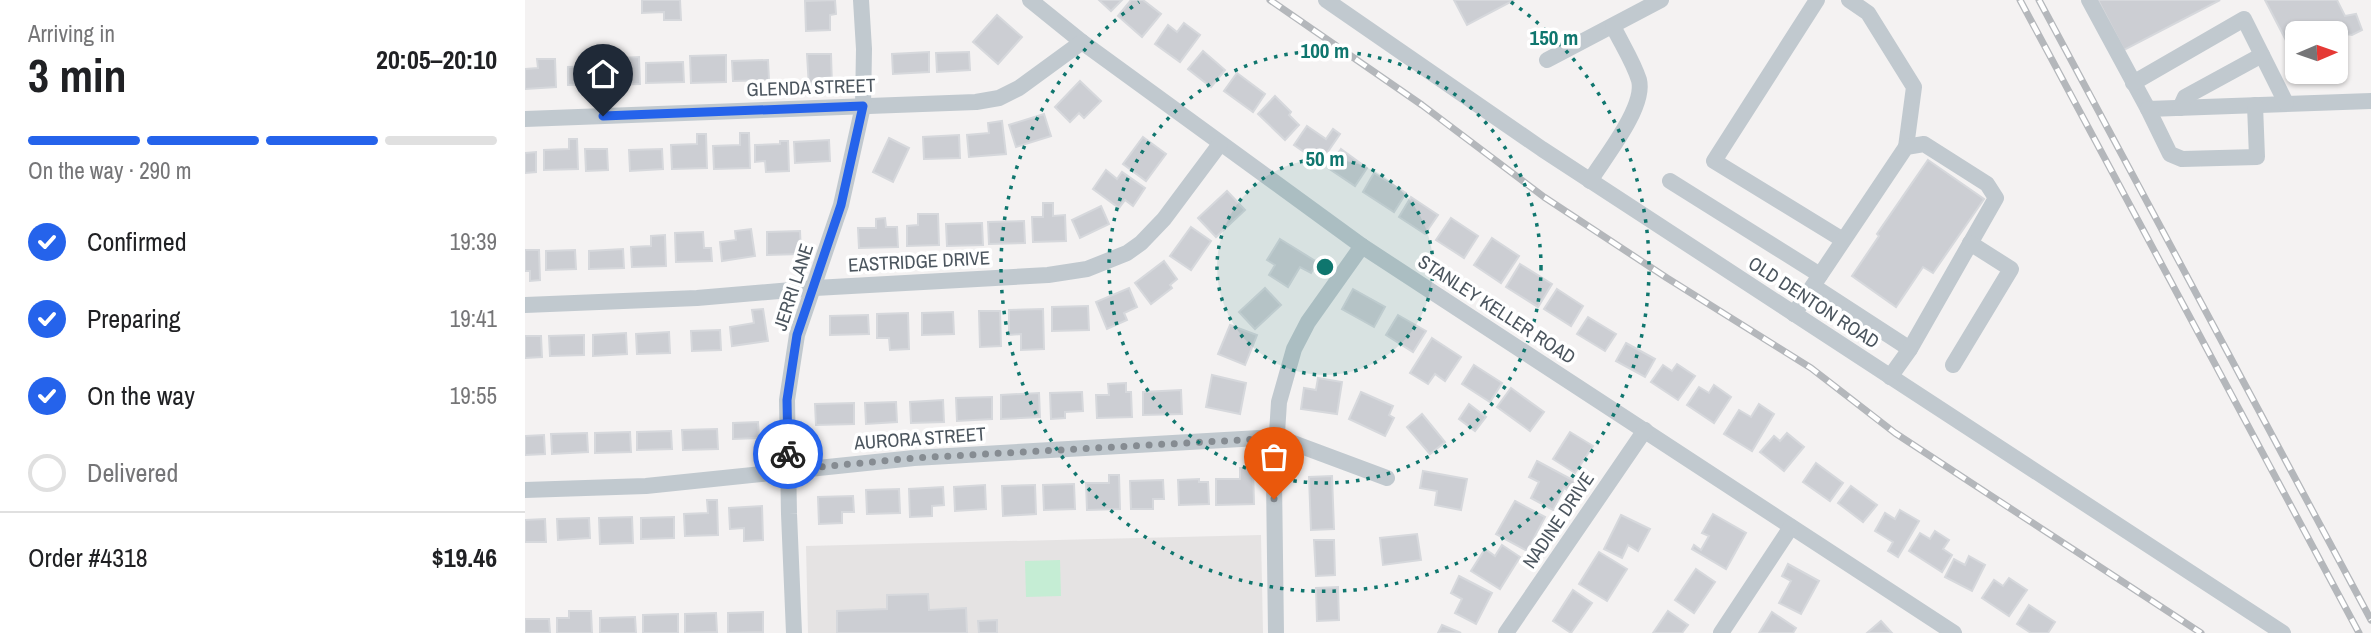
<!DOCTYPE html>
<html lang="en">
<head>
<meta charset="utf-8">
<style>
	body { margin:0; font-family:"Archivo Narrow",sans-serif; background:#f2f2f2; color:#202124; height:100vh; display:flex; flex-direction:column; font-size:26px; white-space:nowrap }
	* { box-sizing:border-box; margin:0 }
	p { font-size:23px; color:#757577 }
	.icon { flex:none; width:38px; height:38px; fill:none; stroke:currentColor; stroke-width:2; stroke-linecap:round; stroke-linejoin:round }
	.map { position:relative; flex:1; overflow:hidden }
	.side { display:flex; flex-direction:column; background:#fff; width:525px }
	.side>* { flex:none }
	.needle { width:46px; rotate:88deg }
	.tools { position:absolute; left:1760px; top:21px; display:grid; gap:14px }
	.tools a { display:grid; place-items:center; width:63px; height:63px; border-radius:10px; background:#fff; box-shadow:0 2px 5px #0004; font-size:35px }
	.pin { position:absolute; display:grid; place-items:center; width:60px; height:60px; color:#fff; margin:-72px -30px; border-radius:50% 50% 50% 0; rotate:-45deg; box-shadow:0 0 7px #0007 }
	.pin .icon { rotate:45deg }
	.courier { position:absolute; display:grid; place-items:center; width:70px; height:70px; margin:-35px; border:5px solid #2563eb; border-radius:50%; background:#fff; color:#222; box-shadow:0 2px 9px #0007 }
	.summary em { font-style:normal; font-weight:700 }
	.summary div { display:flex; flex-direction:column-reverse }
	.summary { display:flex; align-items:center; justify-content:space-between; height:119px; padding:0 28px }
	h1 { font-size:46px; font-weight:700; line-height:52px }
	.bar { display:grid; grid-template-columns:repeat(4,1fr); gap:10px 7px; align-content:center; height:84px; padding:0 28px }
	.bar i { height:9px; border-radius:5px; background:#e0e0e0 }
	.bar .active { background:#2563eb }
	.bar p { grid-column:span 4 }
	.line { display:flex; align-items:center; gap:18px; padding:0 28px; border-top:2px solid #e0e0e0 }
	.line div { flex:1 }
	ol { padding:0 28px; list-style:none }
	li { display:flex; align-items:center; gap:21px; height:77px }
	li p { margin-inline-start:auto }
	li .icon { padding:7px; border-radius:50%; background:#2563eb; color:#fff; stroke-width:4 }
	li:last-child { color:#757577 }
	li i { width:38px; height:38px; border:4px solid #e0e0e0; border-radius:50% }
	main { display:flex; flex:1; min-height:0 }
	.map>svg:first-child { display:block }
</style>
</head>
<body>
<main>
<section class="side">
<div class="summary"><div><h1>3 min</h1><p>Arriving in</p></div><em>20:05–20:10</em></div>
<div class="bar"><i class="active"></i><i class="active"></i><i class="active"></i><i></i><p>On the way · 290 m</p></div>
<ol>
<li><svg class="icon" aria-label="check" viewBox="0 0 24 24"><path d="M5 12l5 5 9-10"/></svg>Confirmed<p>19:39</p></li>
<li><svg class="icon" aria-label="check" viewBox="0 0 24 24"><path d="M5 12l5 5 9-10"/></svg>Preparing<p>19:41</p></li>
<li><svg class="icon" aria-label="check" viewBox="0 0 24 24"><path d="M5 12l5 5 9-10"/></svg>On the way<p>19:55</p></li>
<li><i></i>Delivered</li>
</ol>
<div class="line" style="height:91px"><div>Order #4318</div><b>$19.46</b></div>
</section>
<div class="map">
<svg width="1846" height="633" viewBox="0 0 1846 633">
	<rect width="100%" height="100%" fill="#f4f2f2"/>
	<polygon fill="#e5e3e3" points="736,535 738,633 283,633 281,546"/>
	<polygon fill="#c5edd4" points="535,560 536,596 501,597 500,561"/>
	<g fill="#ccced3" stroke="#d6d8dc" stroke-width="2">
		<polygon points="117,0 155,0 156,20 139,20 139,12 117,13"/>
		<polygon points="310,0 311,14 305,15 305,30 281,31 280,1"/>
		<polygon points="574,0 597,0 586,11"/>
		<polygon points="606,0 618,0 636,14 617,37 593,16"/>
		<polygon points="929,0 989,0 942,25"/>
		<polygon points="1573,0 1695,0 1599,50"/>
		<polygon points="1740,0 1812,0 1820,16 1831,14 1837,30 1827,35 1815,33 1811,35 1773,33 1773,46 1766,50"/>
		<polygon points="472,15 497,37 473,64 448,42"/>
		<polygon points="659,23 675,35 655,62 630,44 643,25 652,32"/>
		<polygon points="678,51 700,70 686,87 663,69"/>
		<polygon points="404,52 404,72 368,74 367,54"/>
		<polygon points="444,52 445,70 412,72 411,53"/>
		<polygon points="282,54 306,54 307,86 284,87"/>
		<polygon points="201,55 201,82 166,83 165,56"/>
		<polygon points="114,57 115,84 80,85 79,59"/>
		<polygon points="12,59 30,59 31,87 0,89 0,69 13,68"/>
		<polygon points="243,60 244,80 208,81 207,61"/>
		<polygon points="158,62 159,82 121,83 121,63"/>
		<polygon points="72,66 73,84 43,85 43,67"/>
		<polygon points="712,73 740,94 728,112 699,91"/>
		<polygon points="555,81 576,101 559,118 554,113 545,122 530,107"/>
		<polygon points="750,96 766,112 764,115 774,125 760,140 733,114"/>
		<polygon points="519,114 526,136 491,147 484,125"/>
		<polygon points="477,121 481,154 444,157 442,135 464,133 463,123"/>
		<polygon points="782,126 801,139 808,129 815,134 795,163 769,145"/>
		<polygon points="215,133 224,133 225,168 189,169 188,146 215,145"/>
		<polygon points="172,134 181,134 182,168 147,169 146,145 172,144"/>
		<polygon points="434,135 435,158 399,159 398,137"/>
		<polygon points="618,137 641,154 621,181 598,164"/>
		<polygon points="364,138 384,148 368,182 348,172"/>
		<polygon points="44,139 52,139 53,169 19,170 19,150 44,149"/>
		<polygon points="304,140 305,161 270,163 269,142"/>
		<polygon points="255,141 263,141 264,171 241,172 240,161 230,162 230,145 255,144"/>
		<polygon points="60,149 82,149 83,170 61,171"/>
		<polygon points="137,149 138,169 105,171 104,150"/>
		<polygon points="816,149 842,168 830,186 803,168"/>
		<polygon points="11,152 11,172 0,173 0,153"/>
		<polygon points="1403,160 1459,199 1408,273 1398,267 1371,307 1327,276 1354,236 1352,234"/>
		<polygon points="581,170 592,179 597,172 620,188 608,206 600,200 594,208 568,189"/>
		<polygon points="849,173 881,193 869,212 838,192"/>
		<polygon points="702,191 720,210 691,237 673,218"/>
		<polygon points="886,197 913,215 900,234 874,217"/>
		<polygon points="518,203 528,203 528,216 540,215 541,241 508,242 507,217 518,217"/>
		<polygon points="576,206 584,224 555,238 547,220"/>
		<polygon points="393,214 413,214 414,245 382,246 382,226 393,225"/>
		<polygon points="360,218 361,227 372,227 373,247 334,248 333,228 351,228 351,219"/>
		<polygon points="926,218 953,236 939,258 911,240"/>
		<polygon points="499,221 500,243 464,244 463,222"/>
		<polygon points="457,223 458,245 422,246 421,224"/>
		<polygon points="666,227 686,241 666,270 645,256"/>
		<polygon points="226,229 230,256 197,261 195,242 211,240 210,231"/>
		<polygon points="275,231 276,254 242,255 242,232"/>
		<polygon points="178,232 179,248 186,248 187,261 151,262 150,233"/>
		<polygon points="140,235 141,266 107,267 106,247 126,246 126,236"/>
		<polygon points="967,238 994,256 976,283 949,265"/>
		<polygon points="755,239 792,262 786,273 775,267 763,287 744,275 750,265 742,260"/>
		<polygon points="98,249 99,268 64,269 64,251"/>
		<polygon points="0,250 14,250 15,280 5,281 5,271 0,271"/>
		<polygon points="50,250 51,269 21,270 21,251"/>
		<polygon points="639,261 652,279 645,285 647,288 626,304 610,283"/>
		<polygon points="995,264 1027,284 1013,307 981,287"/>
		<polygon points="604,288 612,307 599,313 602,320 582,329 571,302"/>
		<polygon points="740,288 756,305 730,329 714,312"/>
		<polygon points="828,289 860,307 849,327 817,309"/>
		<polygon points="1032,289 1058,306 1046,326 1019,309"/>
		<polygon points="563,306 564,330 527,331 527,307"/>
		<polygon points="238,309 243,341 207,346 205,327 229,323 227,310"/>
		<polygon points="518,309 519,349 496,350 496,334 484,335 484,310"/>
		<polygon points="454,311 475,311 476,346 455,347"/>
		<polygon points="428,312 429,334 397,335 397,313"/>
		<polygon points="383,313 384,349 365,350 364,338 352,338 352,314"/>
		<polygon points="343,315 344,334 305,335 305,316"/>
		<polygon points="873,315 901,331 888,352 861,335"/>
		<polygon points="1063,317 1091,334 1080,351 1052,334"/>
		<polygon points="705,325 732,335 720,365 693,354"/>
		<polygon points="195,330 196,350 167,351 166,331"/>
		<polygon points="144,332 145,353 112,354 111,334"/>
		<polygon points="101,333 102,354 68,356 68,335"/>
		<polygon points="59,335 59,355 25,356 24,336"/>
		<polygon points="0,336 16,336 17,357 0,358"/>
		<polygon points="907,338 936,357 920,381 910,374 903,384 885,373"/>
		<polygon points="1101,343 1130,359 1120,377 1091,361"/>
		<polygon points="1152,364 1170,376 1153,400 1126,382 1138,365 1147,371"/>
		<polygon points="949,365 977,383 965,402 937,384"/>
		<polygon points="687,375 721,383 715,414 681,407"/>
		<polygon points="793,378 817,382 812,414 776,409 779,388 791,390"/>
		<polygon points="601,383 601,392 606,392 607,417 572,418 571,395 584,395 583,384"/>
		<polygon points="1189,385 1206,397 1189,423 1162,405 1174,387 1184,393"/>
		<polygon points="986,388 1019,412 1005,431 972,407"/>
		<polygon points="656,390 657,414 618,415 618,392"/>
		<polygon points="557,392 558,411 540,412 540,418 526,419 525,393"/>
		<polygon points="836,392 868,406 864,415 869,418 860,436 824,419"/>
		<polygon points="514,393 515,417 476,419 476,395"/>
		<polygon points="467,397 467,419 432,421 431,398"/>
		<polygon points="418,400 419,422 386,423 385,402"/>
		<polygon points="371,402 372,422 341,424 340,403"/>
		<polygon points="329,403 329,424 291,425 290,404"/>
		<polygon points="944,404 961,417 950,431 934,419"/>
		<polygon points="1234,404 1249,414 1227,451 1199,434 1214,410 1226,417"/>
		<polygon points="897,414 920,442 905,454 882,427"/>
		<polygon points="233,422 234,438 208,439 208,423"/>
		<polygon points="192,429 193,449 158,450 157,430"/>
		<polygon points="146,431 147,449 112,450 112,432"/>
		<polygon points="105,432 106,452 70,453 70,433"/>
		<polygon points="1045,432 1068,446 1050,473 1028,459"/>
		<polygon points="62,433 63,452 27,454 26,434"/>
		<polygon points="1262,433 1279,447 1259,471 1235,452 1249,436 1255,441"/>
		<polygon points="19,435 20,454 0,455 0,436"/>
		<polygon points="1012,461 1055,484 1050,494 1039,488 1028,510 1006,498 1014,482 1004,477"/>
		<polygon points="1291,463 1318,483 1305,501 1278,482"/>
		<polygon points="715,468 728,468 729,504 691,505 691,479 715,479"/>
		<polygon points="898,471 942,479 936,510 910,505 912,491 895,488"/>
		<polygon points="584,475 594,475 595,509 562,510 561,483 584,483"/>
		<polygon points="807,476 809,529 786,530 784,477"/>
		<polygon points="674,479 674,482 683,482 684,504 654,505 653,480"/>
		<polygon points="638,480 639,499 628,499 628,509 606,509 605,481"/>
		<polygon points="549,484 550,509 519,510 518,485"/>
		<polygon points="460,485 461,509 430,511 429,487"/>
		<polygon points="510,485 511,514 478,516 477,486"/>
		<polygon points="1326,486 1352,505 1338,522 1313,503"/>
		<polygon points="418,487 419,505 407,506 407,516 385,517 384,489"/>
		<polygon points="374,489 375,513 342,514 341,490"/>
		<polygon points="328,496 329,512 317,512 317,523 294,524 293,497"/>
		<polygon points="182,500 192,500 193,535 160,536 159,514 183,513"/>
		<polygon points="990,501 1020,517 1002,551 971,534"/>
		<polygon points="237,506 238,540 219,541 219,528 205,529 204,508"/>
		<polygon points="1375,510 1394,521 1373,557 1363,551 1368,542 1350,531 1360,513 1370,519"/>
		<polygon points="1188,514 1221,533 1201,569 1167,549 1169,545 1176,550 1184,536 1177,533"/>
		<polygon points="1096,515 1125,529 1113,551 1103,545 1097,558 1079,549"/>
		<polygon points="107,517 108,543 75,544 74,518"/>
		<polygon points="149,517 149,538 116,539 116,518"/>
		<polygon points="64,518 65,538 33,540 32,519"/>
		<polygon points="20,519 21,542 0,542 0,520"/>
		<polygon points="1410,531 1424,540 1418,549 1427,555 1417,572 1384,551 1395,533 1405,539"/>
		<polygon points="892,534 896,560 858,565 855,538"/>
		<polygon points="789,540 809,540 810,575 791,576"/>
		<polygon points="977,545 995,557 975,589 946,571 960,549 970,556"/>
		<polygon points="1074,552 1102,569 1082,601 1054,584"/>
		<polygon points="1444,556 1460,565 1447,591 1420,577 1429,559 1440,565"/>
		<polygon points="1263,564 1294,581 1276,614 1254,603 1266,581 1257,576"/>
		<polygon points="1171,569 1190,582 1169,613 1150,600"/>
		<polygon points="934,576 967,593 951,624 930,613 937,599 926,593"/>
		<polygon points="1484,578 1502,590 1484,616 1457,598 1469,580 1478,586"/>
		<polygon points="813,587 814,620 792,621 791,588"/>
		<polygon points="1048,590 1067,603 1046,633 1028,621"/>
		<polygon points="403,594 404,610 441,608 442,633 312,633 312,611 362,609 362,595"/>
		<polygon points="1504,605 1530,622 1523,633 1506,633 1492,624"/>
		<polygon points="44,611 66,611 67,633 32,633 32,618 44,618"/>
		<polygon points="1143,611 1163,625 1157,633 1128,633"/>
		<polygon points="238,612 238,632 203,633 203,613"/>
		<polygon points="1247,612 1271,628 1268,633 1234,633"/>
		<polygon points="191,613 192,632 160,633 160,614"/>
		<polygon points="153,614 153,633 118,633 118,615"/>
		<polygon points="110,617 111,633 75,633 75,618"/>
		<polygon points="0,619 24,619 25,633 0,633"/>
		<polygon points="472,620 472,633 454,633 453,621"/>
		<polygon points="1356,621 1367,633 1342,633"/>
		<polygon points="917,625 936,633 913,633"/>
	</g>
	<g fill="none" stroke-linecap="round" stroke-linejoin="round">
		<g stroke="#c1c9cf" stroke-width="16">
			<polyline points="505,0 557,42 837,246 1429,633"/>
			<polyline points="801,0 1017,149 1758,633"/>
			<polyline points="1292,0 1189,161 1318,240"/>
			<polyline points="1324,0 1343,13 1389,87 1381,147"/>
			<polyline points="1564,0 1623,109 1846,101"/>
			<polyline points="1022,60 1136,0"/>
			<polyline points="1608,83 1719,19 1761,103"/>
			<polyline points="1655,108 1660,97 1737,55"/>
			<polyline points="1623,109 1645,154 1657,159 1732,157 1730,105"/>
			<polyline points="0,119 451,102 474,98 494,88 557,42"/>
			<path d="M1065,181C1079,158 1121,107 1114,80C1108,61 1096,43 1088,26"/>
			<polyline points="1145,181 1295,275"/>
			<polyline points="1288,286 1385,349"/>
			<polyline points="0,305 172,298 290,288 523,275 562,269 602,253 616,243 639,219 695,144"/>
			<polyline points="1269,314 1381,147 1399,144 1462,184 1471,198 1385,349 1365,377"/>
			<polyline points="1428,365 1486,269 1445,243"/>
			<polyline points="0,490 121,486 389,458 752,437 862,478"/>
			<polyline points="269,633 264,514 262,400 272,335 316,205 338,106 339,49 336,0"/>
			<polyline points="751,633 749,480 754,402 769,349 783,322 837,246"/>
			<polyline points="981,633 1120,430"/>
			<polyline points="1196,633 1266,527"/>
		</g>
		<g stroke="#b4b7bb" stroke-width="7">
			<g id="rail">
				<polyline points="745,0 897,105 1019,197 1142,278 1286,368 1370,433 1676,633"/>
				<polyline points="1495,0 1834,633"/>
				<polyline points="1514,0 1846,620"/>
			</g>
		</g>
		<use href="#rail" stroke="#fff" stroke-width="4.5" stroke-dasharray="13" stroke-linecap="butt"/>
	</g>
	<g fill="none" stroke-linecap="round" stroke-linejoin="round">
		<polyline stroke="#868c92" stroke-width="7" stroke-dasharray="0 12.6" points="263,454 263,470 389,458 752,438 749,499"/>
		<polyline stroke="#2563eb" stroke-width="9" points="78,116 338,106 316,205 272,335 262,400 263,454"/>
	</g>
	<circle cx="800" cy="267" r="108" fill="#0f766e" fill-opacity=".12"/>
	<g fill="none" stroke="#0f766e" stroke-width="3.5" stroke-dasharray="3.5 7">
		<circle cx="800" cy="267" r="108"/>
		<circle cx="800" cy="267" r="216"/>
		<path d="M986 2A324 324 0 1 1 614 2"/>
	</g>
	<g text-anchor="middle" stroke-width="7" stroke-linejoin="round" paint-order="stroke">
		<g font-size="19" fill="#4b555e" stroke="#fff">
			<text transform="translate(286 87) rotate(-2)" y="7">GLENDA STREET</text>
			<text transform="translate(394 261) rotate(-3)" y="7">EASTRIDGE DRIVE</text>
			<text transform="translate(268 287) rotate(-72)" y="7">JERRI LANE</text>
			<text transform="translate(1289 302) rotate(33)" y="7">OLD DENTON ROAD</text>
			<text transform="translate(972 309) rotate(33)" y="7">STANLEY KELLER ROAD</text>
			<text transform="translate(395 438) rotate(-4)" y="7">AURORA STREET</text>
			<text transform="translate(1033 520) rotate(-56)" y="7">NADINE DRIVE</text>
		</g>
	</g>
	<circle cx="800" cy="267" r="10" fill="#0f766e" stroke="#fff" stroke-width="3.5"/>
	<g font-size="21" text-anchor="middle" font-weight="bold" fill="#0f766e" stroke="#fff" stroke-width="7" stroke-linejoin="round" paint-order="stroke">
		<text x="1029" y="45">150 m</text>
		<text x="800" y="58">100 m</text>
		<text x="800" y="166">50 m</text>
	</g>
</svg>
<div class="tools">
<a><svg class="needle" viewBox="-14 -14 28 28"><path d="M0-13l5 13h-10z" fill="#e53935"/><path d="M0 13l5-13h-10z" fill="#757577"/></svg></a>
</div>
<div class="pin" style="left:749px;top:499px;background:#ea580c"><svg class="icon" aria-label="bag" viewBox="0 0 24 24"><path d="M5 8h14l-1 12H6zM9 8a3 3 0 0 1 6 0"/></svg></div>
<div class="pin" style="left:78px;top:116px;background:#1f2937"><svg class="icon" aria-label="home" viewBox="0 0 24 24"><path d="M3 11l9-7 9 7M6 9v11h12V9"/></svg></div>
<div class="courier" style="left:263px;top:454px"><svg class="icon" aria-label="bike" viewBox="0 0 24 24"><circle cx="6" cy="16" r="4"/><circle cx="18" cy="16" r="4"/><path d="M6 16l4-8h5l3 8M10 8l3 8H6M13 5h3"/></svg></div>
</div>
</main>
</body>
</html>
